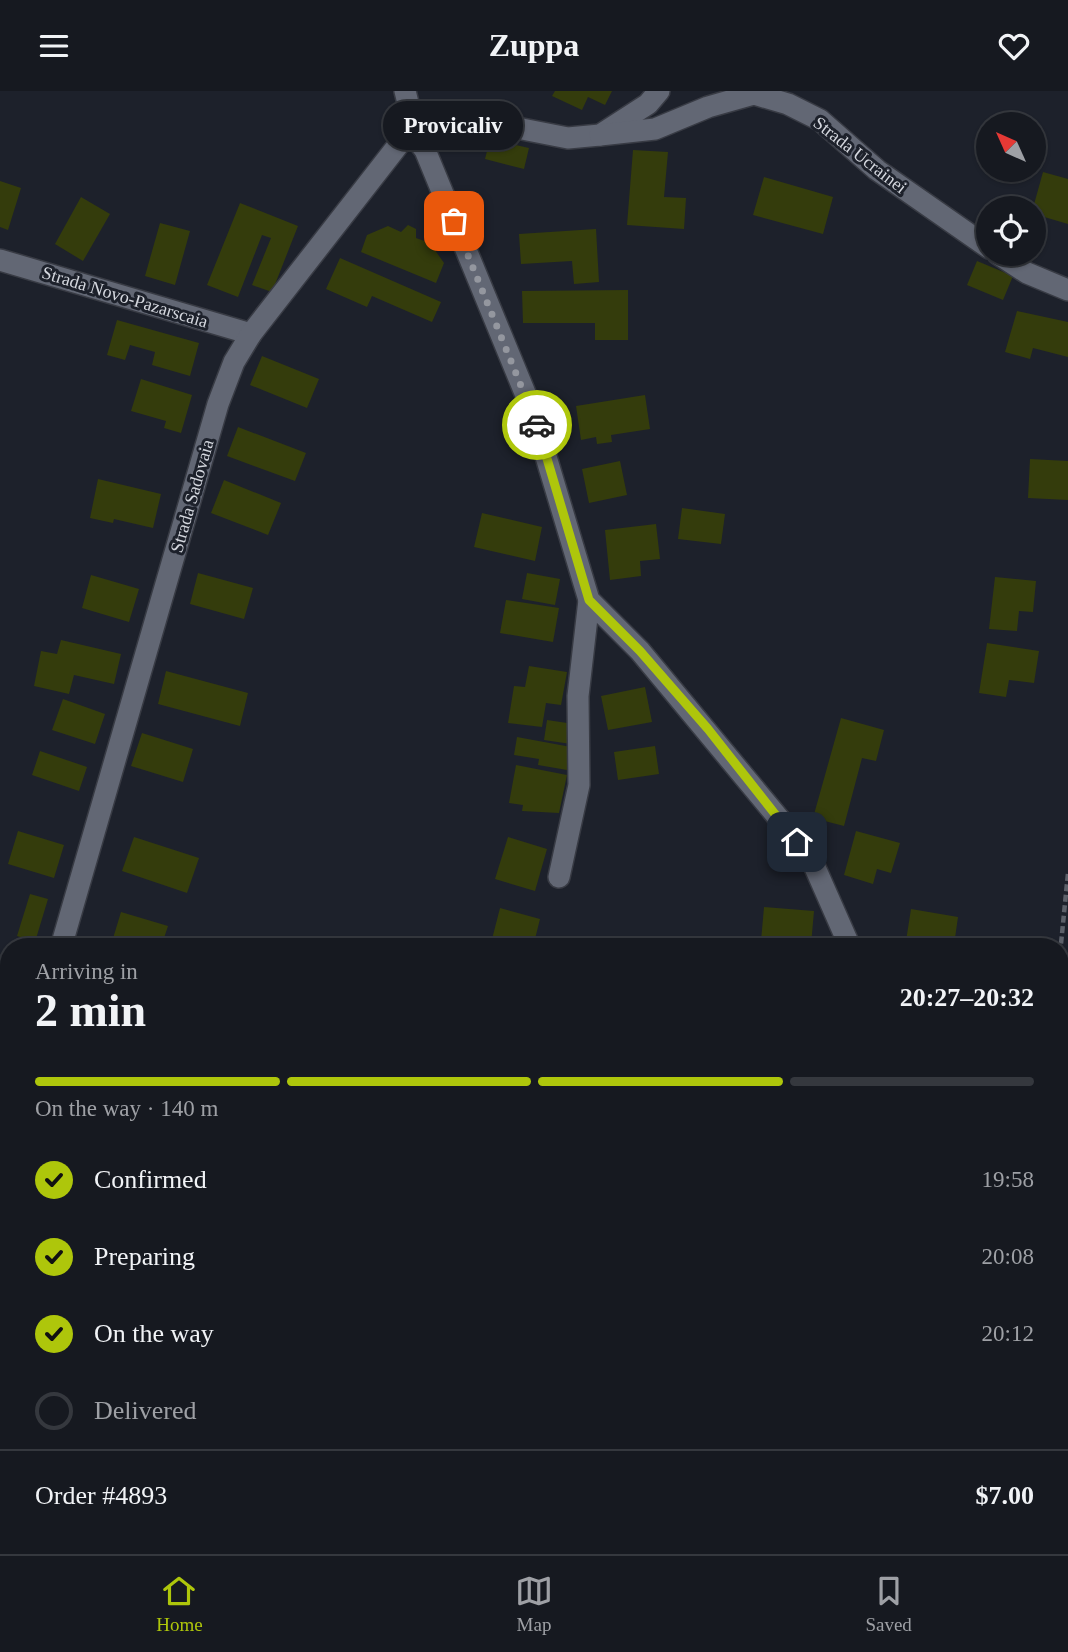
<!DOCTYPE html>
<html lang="en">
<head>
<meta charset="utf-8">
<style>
	body { margin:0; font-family:Georgia,serif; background:#23262d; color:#f1f3f6; height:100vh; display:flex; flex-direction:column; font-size:26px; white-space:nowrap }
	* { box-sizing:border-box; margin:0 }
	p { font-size:23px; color:#9ea0a5 }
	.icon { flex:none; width:38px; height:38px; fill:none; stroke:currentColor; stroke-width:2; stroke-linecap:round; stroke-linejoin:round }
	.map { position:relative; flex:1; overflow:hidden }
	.drawer { position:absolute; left:0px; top:847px; width:1069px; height:616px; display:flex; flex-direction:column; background:#161920; border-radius:28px 28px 0 0; box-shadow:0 2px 5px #0004,0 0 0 2px #35383e }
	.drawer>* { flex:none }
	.needle { width:46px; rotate:315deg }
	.fabs { position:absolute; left:976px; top:21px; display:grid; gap:14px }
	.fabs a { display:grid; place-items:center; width:70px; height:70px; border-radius:50%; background:#161920; box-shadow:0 2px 5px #0004,0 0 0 2px #35383e; font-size:35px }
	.pin { position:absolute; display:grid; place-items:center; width:60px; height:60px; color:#fff; margin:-30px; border-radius:14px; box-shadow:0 4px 10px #0006 }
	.courier { position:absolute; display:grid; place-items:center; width:70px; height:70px; margin:-35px; border:5px solid #aec60b; border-radius:50%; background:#fff; color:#222; box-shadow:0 2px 9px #0007 }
	.bubble { position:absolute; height:49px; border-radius:24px; background:#161920; box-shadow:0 2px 5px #0004,0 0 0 2px #35383e; font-size:23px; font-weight:800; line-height:49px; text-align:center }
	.overview em { font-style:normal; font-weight:800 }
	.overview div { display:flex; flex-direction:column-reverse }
	.overview { display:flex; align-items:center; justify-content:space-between; height:119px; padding:0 35px }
	h1 { font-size:46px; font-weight:800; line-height:52px }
	.bar { display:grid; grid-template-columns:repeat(4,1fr); gap:10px 7px; align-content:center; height:84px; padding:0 35px }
	.bar i { height:9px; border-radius:5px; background:#35383e }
	.bar .on { background:#aec60b }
	.bar p { grid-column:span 4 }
	.line { display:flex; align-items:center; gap:18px; padding:0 35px; border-top:2px solid #35383e }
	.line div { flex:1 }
	ol { padding:0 35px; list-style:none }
	li { display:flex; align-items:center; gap:21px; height:77px }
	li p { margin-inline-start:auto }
	li .icon { padding:7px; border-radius:50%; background:#aec60b; color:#111; stroke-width:4 }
	li:last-child { color:#9ea0a5 }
	li i { width:38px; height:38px; border:4px solid #35383e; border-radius:50% }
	header { display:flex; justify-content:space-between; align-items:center; height:91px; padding:0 35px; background:#161920; font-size:32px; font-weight:800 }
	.menu { display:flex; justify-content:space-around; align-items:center; height:98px; border-top:2px solid #35383e; background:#161920; font-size:19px; color:#9ea0a5 }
	.menu a { display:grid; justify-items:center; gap:4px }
	.menu .on { color:#aec60b }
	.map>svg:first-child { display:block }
</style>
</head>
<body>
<header><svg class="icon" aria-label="menu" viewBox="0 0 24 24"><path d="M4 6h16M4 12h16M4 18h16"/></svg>Zuppa<svg class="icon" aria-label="heart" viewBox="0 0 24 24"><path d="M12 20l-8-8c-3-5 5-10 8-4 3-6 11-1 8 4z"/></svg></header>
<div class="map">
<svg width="1068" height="1463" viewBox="0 0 1068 1463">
	<rect width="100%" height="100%" fill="#1d212b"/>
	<g fill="#343c0c">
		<polygon points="555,0 612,0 605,14 588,6 582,19 552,5"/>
		<polygon points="490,48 529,57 524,78 485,68"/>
		<polygon points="633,59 668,61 664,106 686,107 684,138 627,134"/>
		<polygon points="1043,81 1068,88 1068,133 1034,123 1033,117"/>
		<polygon points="764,86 833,106 823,143 753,124"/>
		<polygon points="0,90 21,97 8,139 0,136"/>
		<polygon points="81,106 110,123 83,170 55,153"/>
		<polygon points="240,112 298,135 272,201 252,194 271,147 262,144 238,206 207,194"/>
		<polygon points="160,132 190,140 175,194 145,185"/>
		<polygon points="408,134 416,138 416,147 430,152 444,172 436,192 361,161 367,144 388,135 401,141"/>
		<polygon points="596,138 599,191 574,193 572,170 521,173 519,143"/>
		<polygon points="340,167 441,211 432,231 372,205 367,216 326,198"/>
		<polygon points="977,170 1013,185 1003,209 967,194"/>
		<polygon points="628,199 628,249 595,249 595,232 523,232 522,200"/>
		<polygon points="1017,220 1068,231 1068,266 1033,257 1030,268 1005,261"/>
		<polygon points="117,229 199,252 190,285 152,274 155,261 130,254 125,269 107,264"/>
		<polygon points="262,265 319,288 307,317 250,294"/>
		<polygon points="141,288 192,304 181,342 164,337 166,330 131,320"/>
		<polygon points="645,304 650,338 611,344 612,351 597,353 596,346 581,349 576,315"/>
		<polygon points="238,336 306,362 295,390 227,365"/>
		<polygon points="1030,368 1068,370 1068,409 1028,407"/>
		<polygon points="620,370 627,404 589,412 582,378"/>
		<polygon points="98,388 161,403 153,437 114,428 113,432 90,427"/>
		<polygon points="224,389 281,412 268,444 211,422"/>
		<polygon points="682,417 725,423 721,453 678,448"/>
		<polygon points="482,422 542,436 535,470 474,456"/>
		<polygon points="656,433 660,468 640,470 641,485 610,489 605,439"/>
		<polygon points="198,482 253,497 244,528 190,513"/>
		<polygon points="527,482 560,488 555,514 522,508"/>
		<polygon points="91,484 139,498 129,531 82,517"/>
		<polygon points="995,486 1036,490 1033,521 1019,520 1017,540 989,538"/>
		<polygon points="506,509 559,517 553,551 500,542"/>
		<polygon points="61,549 121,563 114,593 74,584 69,603 34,595 41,560 57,563"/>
		<polygon points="987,552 1039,560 1034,592 1009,589 1006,606 979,602"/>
		<polygon points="529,575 567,581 561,614 546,612 542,636 508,632 514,595 525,596"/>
		<polygon points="166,580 248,602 240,635 158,613"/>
		<polygon points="645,596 652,631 608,639 601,605"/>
		<polygon points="63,608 105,623 95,653 52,639"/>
		<polygon points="841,627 884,639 876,670 862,667 844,735 813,727"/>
		<polygon points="547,629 574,633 571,653 544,649"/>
		<polygon points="142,642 193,658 183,691 131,675"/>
		<polygon points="517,646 571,656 567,679 538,674 539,668 514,664"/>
		<polygon points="655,655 659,683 618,689 614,661"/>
		<polygon points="40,660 87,676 79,700 32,684"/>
		<polygon points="516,674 567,684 559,722 522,720 523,714 509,712"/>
		<polygon points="18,740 64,754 54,787 8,773"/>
		<polygon points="856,740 900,752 891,782 877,778 873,793 844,784"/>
		<polygon points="134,746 199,767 187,802 122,780"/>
		<polygon points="508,746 547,758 535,800 495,788"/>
		<polygon points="30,803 48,808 35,851 17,845"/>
		<polygon points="764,816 814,820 811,854 761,850"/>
		<polygon points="500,817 540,828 533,856 490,856"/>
		<polygon points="911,818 958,826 954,854 927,849 926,853 906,850"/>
		<polygon points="121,821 168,835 161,856 111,854"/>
		<polygon points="0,1221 9,1225 9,1256 0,1252"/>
	</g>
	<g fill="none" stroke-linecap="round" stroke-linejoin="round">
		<g stroke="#383b44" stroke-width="24">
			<g id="minor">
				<polyline points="406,35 425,59 532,319 589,509 640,560 781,730 813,772 850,856"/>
				<polyline points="406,35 517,37 568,47 600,44 648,13 659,0"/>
				<polyline points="600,44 655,38 708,16 754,3 788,13 820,29 877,79 989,157"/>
				<polyline points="998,163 1027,182 1068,199"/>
				<polyline points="0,169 251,243"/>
				<polyline points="559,786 579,694 578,605 589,509"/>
				<polyline points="61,856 218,313 234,271 251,243 399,53 409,16 405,0"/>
				<polyline points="0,986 9,991"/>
				<polyline points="0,1054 9,1030"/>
				<polyline points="1060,1291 1068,1303"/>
				<polyline points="1060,1373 1068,1375"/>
			</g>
		</g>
		<polyline stroke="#5d616a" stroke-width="4.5" stroke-dasharray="7 3.5" stroke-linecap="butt" points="1060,863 1068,782"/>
		<use href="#minor" stroke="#626774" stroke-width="21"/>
	</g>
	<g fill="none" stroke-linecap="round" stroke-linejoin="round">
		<polyline stroke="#94979f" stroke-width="7" stroke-dasharray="0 12.6" points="454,130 537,334"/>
		<polyline stroke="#aec60b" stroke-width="9" points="537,334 589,509 640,560 708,638 797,751"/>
	</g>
	<g text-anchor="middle" stroke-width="6" stroke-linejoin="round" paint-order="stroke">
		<g font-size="18" fill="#d4d7de" stroke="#1d212b">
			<text transform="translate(860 64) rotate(38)" y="6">Strada Ucrainei</text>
			<text transform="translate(125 206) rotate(17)" y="6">Strada Novo-Pazarscaia</text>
			<text transform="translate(192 405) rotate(-74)" y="6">Strada Sadovaia</text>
		</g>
	</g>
</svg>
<div class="fabs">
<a><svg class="needle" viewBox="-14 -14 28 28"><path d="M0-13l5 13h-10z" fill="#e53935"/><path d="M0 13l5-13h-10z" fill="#9ea0a5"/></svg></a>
<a><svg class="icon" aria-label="locate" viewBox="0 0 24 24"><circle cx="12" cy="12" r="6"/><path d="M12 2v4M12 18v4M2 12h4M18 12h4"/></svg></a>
</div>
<div class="pin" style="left:454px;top:130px;background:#ea580c"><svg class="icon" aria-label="bag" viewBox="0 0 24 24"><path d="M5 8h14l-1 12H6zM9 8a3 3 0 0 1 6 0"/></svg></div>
<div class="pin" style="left:797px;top:751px;background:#1f2937"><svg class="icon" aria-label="home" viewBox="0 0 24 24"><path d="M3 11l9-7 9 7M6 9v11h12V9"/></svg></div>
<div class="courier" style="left:537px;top:334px"><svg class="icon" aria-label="car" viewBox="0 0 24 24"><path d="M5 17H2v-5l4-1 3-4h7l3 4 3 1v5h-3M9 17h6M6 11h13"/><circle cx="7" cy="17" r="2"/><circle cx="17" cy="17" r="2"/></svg></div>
<div class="bubble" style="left:383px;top:10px;width:140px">Provicaliv</div>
<section class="drawer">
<div class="overview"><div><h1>2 min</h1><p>Arriving in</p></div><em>20:27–20:32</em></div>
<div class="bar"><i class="on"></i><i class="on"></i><i class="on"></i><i></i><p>On the way · 140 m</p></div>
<ol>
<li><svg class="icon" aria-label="check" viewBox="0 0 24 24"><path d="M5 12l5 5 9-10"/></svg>Confirmed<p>19:58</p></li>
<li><svg class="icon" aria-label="check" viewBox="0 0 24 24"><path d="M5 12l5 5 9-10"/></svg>Preparing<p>20:08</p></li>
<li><svg class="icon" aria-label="check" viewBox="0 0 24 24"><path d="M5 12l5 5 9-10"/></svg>On the way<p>20:12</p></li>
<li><i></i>Delivered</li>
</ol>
<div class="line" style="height:91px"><div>Order #4893</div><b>$7.00</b></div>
</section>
</div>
<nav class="menu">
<a class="on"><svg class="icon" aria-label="home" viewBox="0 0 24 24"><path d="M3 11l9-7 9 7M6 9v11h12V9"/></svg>Home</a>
<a><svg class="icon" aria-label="map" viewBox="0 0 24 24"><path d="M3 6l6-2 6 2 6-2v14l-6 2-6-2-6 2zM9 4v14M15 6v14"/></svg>Map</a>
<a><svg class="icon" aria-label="saved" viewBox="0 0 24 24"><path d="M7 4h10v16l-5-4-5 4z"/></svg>Saved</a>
</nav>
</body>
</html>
